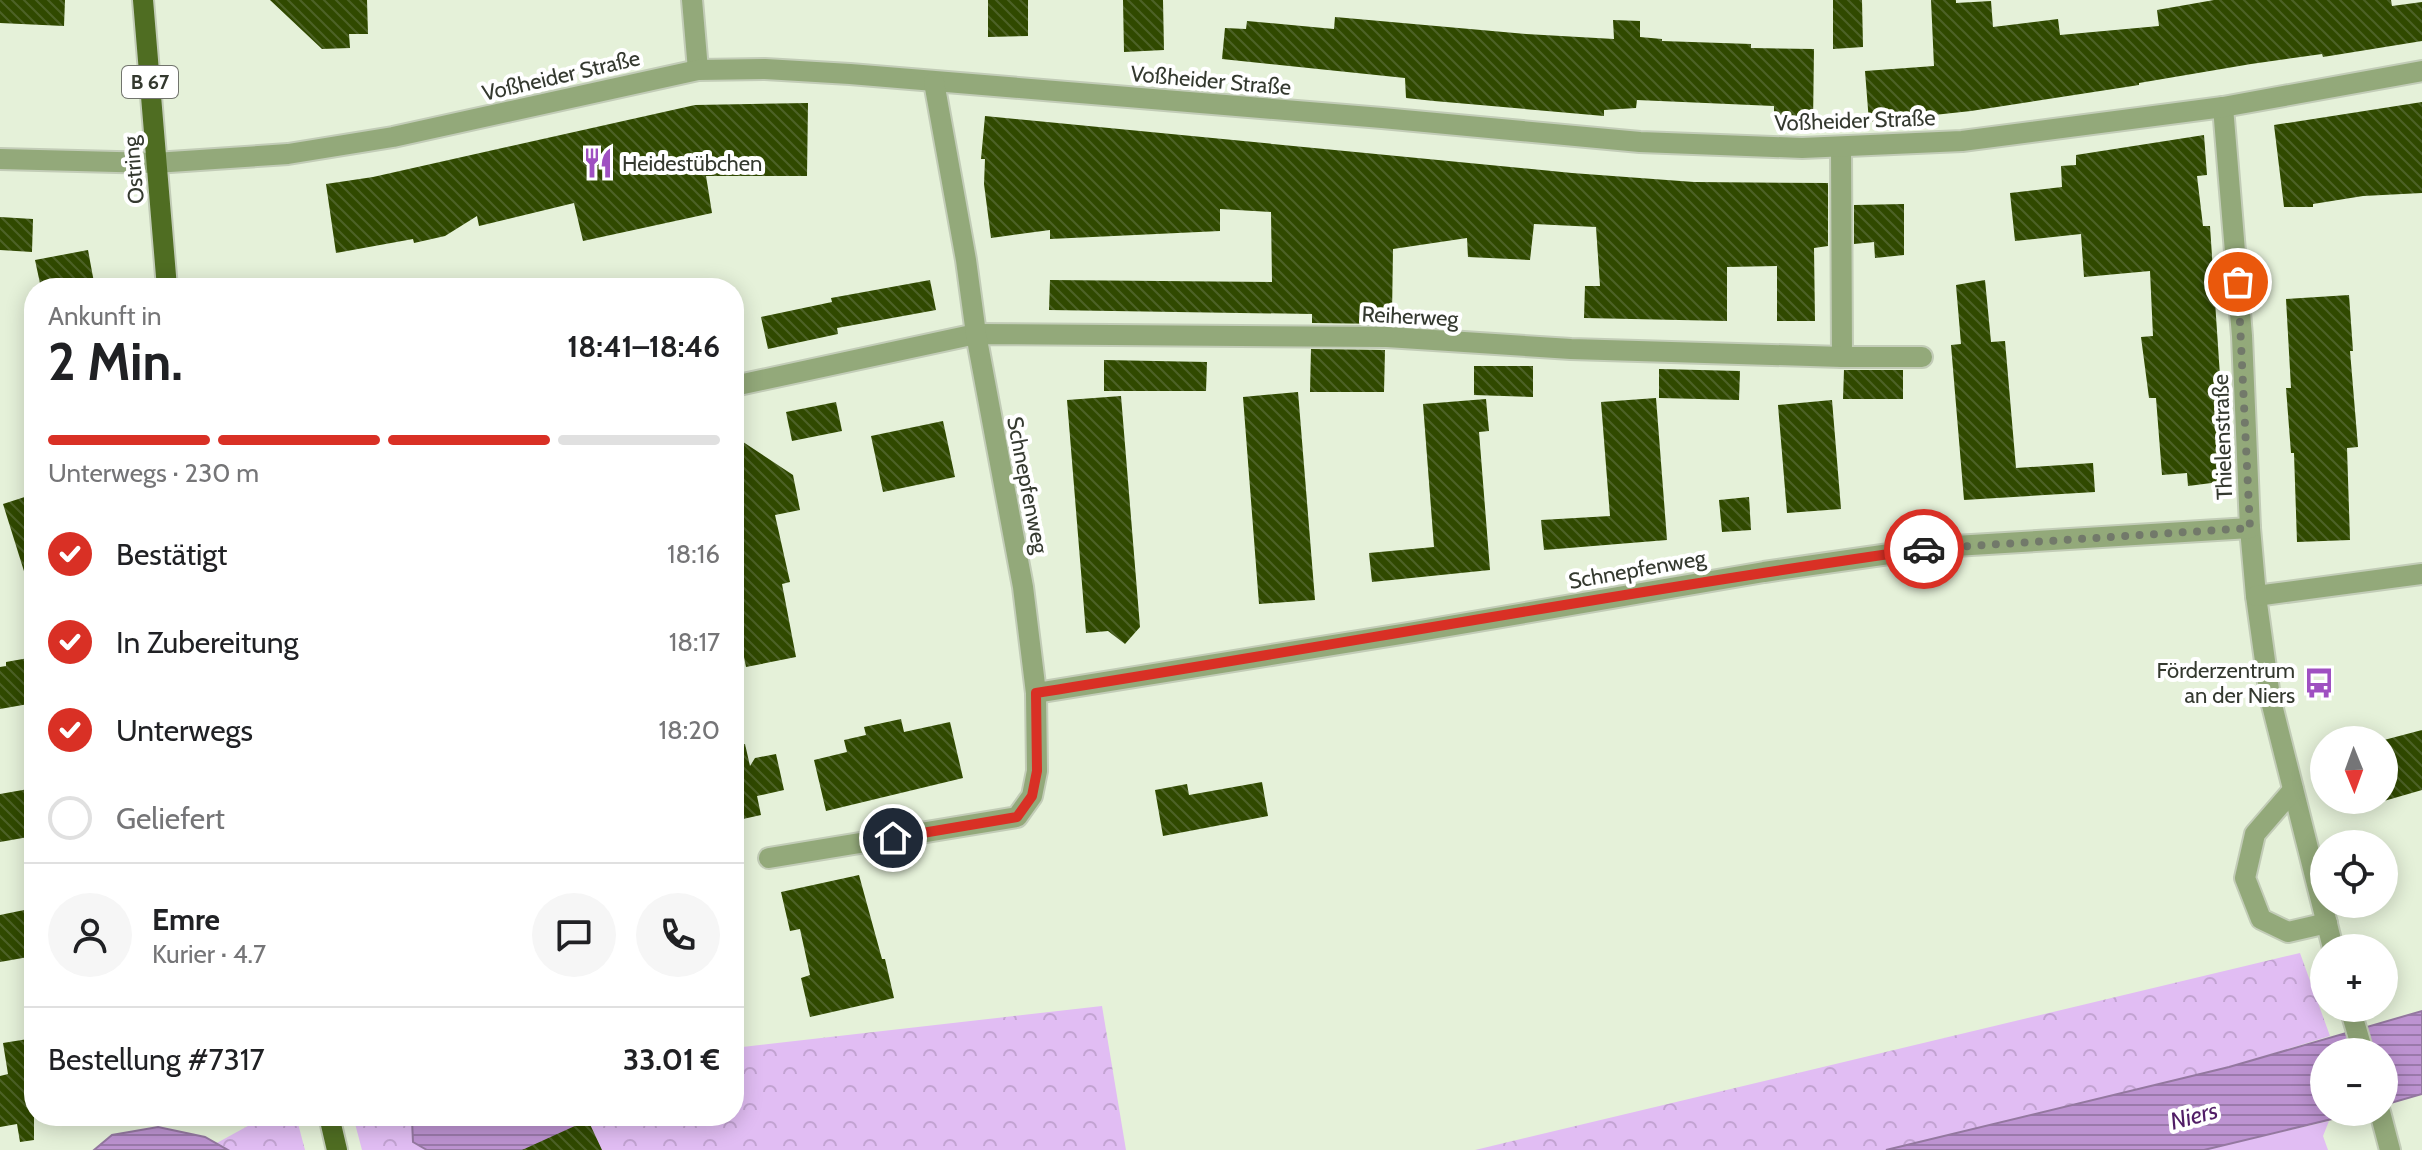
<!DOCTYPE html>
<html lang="de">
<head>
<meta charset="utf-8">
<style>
	body { margin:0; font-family:Cabin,sans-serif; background:#f6f6f6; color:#202124; height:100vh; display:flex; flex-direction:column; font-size:30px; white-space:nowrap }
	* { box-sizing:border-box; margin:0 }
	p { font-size:26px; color:#757577 }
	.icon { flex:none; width:44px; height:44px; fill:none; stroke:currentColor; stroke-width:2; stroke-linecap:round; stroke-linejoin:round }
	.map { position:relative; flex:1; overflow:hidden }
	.side { position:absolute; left:24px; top:278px; width:720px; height:848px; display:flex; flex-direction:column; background:#fff; border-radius:32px; box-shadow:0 4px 20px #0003 }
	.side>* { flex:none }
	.needle { width:52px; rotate:179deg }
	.buttons { position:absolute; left:2310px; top:726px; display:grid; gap:16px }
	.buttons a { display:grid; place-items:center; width:88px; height:88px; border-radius:50%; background:#fff; box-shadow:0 4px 20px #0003; font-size:40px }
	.pin { position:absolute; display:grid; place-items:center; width:68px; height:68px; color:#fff; margin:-34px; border:4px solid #fff; border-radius:50%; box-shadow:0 2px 8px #0007 }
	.courier { position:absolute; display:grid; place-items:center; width:80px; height:80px; margin:-40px; border:6px solid #d93025; border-radius:50%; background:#fff; color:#222; box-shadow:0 2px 10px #0007 }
	.head em { font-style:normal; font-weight:800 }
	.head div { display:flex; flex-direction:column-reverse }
	.head { display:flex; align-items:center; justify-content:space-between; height:136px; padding:0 24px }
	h1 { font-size:52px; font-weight:800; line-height:60px }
	.bar { display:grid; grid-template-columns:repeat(4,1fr); gap:12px 8px; align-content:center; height:96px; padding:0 24px }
	.bar i { height:10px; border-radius:6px; background:#e0e0e0 }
	.bar .selected { background:#d93025 }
	.bar p { grid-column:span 4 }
	.line { display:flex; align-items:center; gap:20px; padding:0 24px; border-top:2px solid #e0e0e0 }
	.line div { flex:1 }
	.round { display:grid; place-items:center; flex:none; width:84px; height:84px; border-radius:42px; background:#f6f6f6 }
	ol { padding:0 24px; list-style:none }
	li { display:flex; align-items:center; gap:24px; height:88px }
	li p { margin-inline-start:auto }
	li .icon { padding:8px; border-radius:50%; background:#d93025; color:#fff; stroke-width:4 }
	li:last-child { color:#757577 }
	li i { width:44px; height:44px; border:4px solid #e0e0e0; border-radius:50% }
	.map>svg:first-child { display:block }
</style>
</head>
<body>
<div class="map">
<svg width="2422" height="1150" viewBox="0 0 2422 1150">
	<defs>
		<pattern id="forest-crowns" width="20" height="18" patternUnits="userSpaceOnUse" patternTransform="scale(2)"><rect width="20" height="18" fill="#e1bdf3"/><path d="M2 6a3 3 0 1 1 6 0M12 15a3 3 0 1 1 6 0" fill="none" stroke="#c2a3d1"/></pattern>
		<pattern id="water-rules" width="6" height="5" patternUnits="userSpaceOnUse" patternTransform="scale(2)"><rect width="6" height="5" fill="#bd93d1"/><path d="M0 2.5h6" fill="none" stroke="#9a79aa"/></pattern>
		<pattern id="building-back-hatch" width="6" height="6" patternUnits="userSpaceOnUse" patternTransform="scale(2)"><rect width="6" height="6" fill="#304900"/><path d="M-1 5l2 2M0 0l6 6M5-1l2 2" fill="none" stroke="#4d6227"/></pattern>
	</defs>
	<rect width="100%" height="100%" fill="#e5f1d9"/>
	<polygon fill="#e1bdf3" points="2329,1121 2323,1136 2328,1150 2204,1150"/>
	<g fill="url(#forest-crowns)">
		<polygon points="2300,953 2330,1036 2229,1067 1920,1143 1886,1150 1475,1150"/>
		<polygon points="1102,1006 1126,1150 362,1150 353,1116 734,1116 734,1048"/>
		<polygon points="266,1116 296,1116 305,1150 204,1150"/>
	</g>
	<g fill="url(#water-rules)" stroke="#9478a0" stroke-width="2">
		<polygon points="2422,1011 2422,1094 2384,1105 2384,1052 2324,1052 2324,1112 2361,1112 2204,1150 1886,1150 2229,1067"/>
		<polygon points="415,1116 600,1116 588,1120 534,1150 427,1150 413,1142 412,1120"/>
		<polygon points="158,1127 205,1137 228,1150 94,1150 112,1135"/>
	</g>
	<g fill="url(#building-back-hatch)">
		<polygon points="0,0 65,0 64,26 0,23"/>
		<polygon points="270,0 367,0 368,34 349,34 350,48 322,49"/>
		<polygon points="988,0 1028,0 1028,36 988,37"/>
		<polygon points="1123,0 1163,0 1164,50 1124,52"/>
		<polygon points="1833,0 1862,0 1863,47 1833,49"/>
		<polygon points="1931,0 1956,0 1956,3 1991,1 1993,27 2058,19 2060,35 2159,26 2157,10 2214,0 2391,0 2392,6 2422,2 2422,41 2323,57 2322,54 2251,64 2139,83 2139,85 1971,111 1869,122 1865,71 1934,66"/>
		<polygon points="1335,17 1526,34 1614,39 1613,20 1640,21 1640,37 1662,39 1662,41 1751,44 1751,48 1814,49 1813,123 1774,124 1774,106 1637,100 1636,108 1604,110 1604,116 1434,101 1406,98 1405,78 1222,59 1225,28 1246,29 1247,21 1334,29"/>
		<polygon points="2422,102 2422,193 2363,196 2313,204 2313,207 2284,207 2274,125"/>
		<polygon points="808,103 807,176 706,176 712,213 583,241 574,203 479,226 477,216 445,236 414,243 413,239 336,253 326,184 373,177 695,105"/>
		<polygon points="985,116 1572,173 1694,182 1828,183 1828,246 1814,248 1815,321 1777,321 1777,266 1727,267 1727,321 1584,318 1585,286 1600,286 1596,227 1534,224 1530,260 1468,257 1467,238 1393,249 1392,315 1386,315 1386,324 1312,323 1312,314 1049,310 1050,280 1272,282 1271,212 1220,209 1220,231 1050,239 1050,230 991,238 984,184 985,159 981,159"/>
		<polygon points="2204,135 2207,175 2197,176 2203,226 2210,226 2227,481 2188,486 2187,473 2162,475 2156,398 2149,398 2141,337 2153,336 2150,271 2084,277 2081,234 2015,241 2010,193 2062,187 2061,166 2076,165 2076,155"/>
		<polygon points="1904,204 1904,255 1875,258 1874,242 1854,244 1854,205"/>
		<polygon points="0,217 33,219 32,252 0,250"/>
		<polygon points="88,250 95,288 41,288 35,260"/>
		<polygon points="930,280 936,310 837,328 838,334 768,349 761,317 832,302 831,298"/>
		<polygon points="1985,280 1991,342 2005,341 2016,468 2093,463 2095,492 1964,500 1951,345 1961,344 1956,285"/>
		<polygon points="2349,295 2353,351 2350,351 2358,447 2347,448 2350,540 2297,542 2294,453 2291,453 2286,388 2291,388 2286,299"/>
		<polygon points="1311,349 1385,350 1384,392 1310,392"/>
		<polygon points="1104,360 1207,362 1206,391 1104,391"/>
		<polygon points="1474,366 1533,366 1533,397 1474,395"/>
		<polygon points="1659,369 1740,371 1739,400 1659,398"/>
		<polygon points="1844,370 1903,370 1903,399 1843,399"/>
		<polygon points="1298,392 1315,600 1259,604 1243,397"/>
		<polygon points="1121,396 1140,627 1125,644 1108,631 1086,633 1067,400"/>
		<polygon points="1656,398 1667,540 1544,550 1541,520 1610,516 1601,402"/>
		<polygon points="1486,399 1489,431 1479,432 1490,570 1372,582 1369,553 1434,547 1423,404"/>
		<polygon points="1832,400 1841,509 1787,513 1778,405"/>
		<polygon points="836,402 842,431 792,441 786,412"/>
		<polygon points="943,421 955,477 883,492 871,436"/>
		<polygon points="734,436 793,475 800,510 775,515 790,582 782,584 796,657 746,667 734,607"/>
		<polygon points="34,494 34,584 28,584 3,504"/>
		<polygon points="1749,497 1751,530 1722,532 1719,500"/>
		<polygon points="34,657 34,703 0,709 0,667 6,666 6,662"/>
		<polygon points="901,719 904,732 950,722 963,778 826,811 814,760 847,752 844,740 866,735 864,727"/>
		<polygon points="2422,730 2422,790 2384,801 2384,740"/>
		<polygon points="745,744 750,766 755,758 776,754 784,790 757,796 761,815 734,821 734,745"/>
		<polygon points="1262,782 1268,816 1163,836 1155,790 1187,784 1189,795"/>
		<polygon points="34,788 34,836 0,842 0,794"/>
		<polygon points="859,875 882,959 885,959 894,998 810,1017 801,978 810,975 800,929 790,931 781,892"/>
		<polygon points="34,908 34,956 0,962 0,915"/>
		<polygon points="34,1038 34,1140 20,1142 17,1124 0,1127 0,1076 8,1074 3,1043"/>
		<polygon points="588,1120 602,1150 522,1150"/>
	</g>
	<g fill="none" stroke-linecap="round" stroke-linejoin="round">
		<g stroke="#c2ccb7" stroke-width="24">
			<g id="minor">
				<polyline points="692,0 698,70"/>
				<polyline points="2223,107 2242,336 2250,528 2256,596 2270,697 2333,948"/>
				<polyline points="1841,148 1842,357"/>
				<polyline points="0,159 155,163 288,154 393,137 698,70 765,69 850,74 1382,118 1640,142 1802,148 1962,141 2223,107 2422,71"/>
				<polyline points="734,386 976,334 1387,337 1571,349 1842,357 1922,357"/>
				<polyline points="2256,596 2422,574"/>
				<polyline points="1036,693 1414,632 1764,572 1938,547 2250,528"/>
				<polyline points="2293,790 2255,834 2245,878 2261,919 2288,932 2327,923"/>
				<polyline points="769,858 1017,817 1032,796 1037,771 1036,693 1023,587 976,334 966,260 934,82"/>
				<polyline points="2350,1008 2363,1052"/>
				<polyline points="2380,1112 2390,1150"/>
			</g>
		</g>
		<g stroke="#c2ccb7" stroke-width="24">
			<g id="major">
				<polyline points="143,0 167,288"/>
				<polyline points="329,1116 337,1150"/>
			</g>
		</g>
		<use href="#minor" stroke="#93a97a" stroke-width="20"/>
		<use href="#major" stroke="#4f6d22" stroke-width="20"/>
	</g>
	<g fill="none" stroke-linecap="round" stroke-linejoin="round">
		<polyline stroke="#72796a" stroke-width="8" stroke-dasharray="0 14.4" points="1924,549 2250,528 2238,282"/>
		<path stroke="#d93025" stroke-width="10" d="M893,838L1017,817L1032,796L1037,771L1036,693C1332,646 1627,591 1924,549"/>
	</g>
	<defs>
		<g id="restaurant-bare" transform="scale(2.4)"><path d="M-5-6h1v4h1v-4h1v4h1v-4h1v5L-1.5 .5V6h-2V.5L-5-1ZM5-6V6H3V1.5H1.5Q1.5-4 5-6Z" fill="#9f50c1" stroke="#fff" stroke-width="2.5" paint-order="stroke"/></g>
		<g id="bus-bare" transform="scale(2.4)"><path d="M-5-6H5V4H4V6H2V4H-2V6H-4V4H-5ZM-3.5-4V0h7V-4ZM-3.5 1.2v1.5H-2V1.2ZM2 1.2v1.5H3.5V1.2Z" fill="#9f50c1" stroke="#fff" stroke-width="2.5" paint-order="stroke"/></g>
	</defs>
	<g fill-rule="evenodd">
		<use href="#restaurant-bare" x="598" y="163"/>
		<use href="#bus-bare" x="2319" y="683"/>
	</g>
	<g text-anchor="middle" stroke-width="8" stroke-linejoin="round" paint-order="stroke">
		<rect fill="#fff" stroke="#71746d" stroke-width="2" x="122" y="66" width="56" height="32" rx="6"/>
		<g font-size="20" font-weight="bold" fill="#34392f">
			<text x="150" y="89">B 67</text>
		</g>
		<g font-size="22" fill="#34392f" stroke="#fff">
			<text transform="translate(561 75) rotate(-13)" y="8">Voßheider Straße</text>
			<text transform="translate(1211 80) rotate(5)" y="8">Voßheider Straße</text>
			<text transform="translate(1855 120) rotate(-2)" y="8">Voßheider Straße</text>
			<text transform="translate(133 170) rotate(-95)" y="8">Ostring</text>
			<text transform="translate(1410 316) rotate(3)" y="8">Reiherweg</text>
			<text transform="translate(2222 437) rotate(-92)" y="8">Thielenstraße</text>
			<text transform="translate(1028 485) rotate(79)" y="8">Schnepfenweg</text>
			<text transform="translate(1637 569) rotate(-10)" y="8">Schnepfenweg</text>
		</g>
		<g font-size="22" fill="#34392f" stroke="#fff" text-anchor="start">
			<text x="622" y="171">Heidestübchen</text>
			<text x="2295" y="678" text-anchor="end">Förderzentrum<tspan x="2295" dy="25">an der Niers</tspan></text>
		</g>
		<g font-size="24" font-style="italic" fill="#511d66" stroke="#fff">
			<text transform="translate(2194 1116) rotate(-15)" y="8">Niers</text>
		</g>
	</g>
</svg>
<div class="buttons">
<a><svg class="needle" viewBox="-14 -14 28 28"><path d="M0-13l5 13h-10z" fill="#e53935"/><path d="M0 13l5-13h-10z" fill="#757577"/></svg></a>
<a><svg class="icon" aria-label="locate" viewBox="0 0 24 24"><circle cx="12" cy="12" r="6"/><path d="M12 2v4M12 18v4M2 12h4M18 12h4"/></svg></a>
<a>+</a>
<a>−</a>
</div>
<div class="pin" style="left:2238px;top:282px;background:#ea580c"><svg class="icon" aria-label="bag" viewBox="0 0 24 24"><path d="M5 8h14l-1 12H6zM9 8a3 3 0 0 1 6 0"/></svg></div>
<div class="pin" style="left:893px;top:838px;background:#1f2937"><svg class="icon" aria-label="home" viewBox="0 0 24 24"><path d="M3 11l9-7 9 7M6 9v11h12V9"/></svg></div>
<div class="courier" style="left:1924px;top:549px"><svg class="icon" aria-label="car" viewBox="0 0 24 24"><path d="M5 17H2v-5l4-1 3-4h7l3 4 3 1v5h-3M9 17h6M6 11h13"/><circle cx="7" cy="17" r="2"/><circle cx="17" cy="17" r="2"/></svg></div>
<section class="side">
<div class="head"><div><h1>2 Min.</h1><p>Ankunft in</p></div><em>18:41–18:46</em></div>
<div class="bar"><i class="selected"></i><i class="selected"></i><i class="selected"></i><i></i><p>Unterwegs · 230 m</p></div>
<ol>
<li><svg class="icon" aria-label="check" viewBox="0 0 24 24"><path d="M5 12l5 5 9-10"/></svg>Bestätigt<p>18:16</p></li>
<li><svg class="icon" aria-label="check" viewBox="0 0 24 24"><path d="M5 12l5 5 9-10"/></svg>In Zubereitung<p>18:17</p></li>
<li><svg class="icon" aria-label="check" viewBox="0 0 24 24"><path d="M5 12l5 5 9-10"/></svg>Unterwegs<p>18:20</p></li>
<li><i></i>Geliefert</li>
</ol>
<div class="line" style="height:144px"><a class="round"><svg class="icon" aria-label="person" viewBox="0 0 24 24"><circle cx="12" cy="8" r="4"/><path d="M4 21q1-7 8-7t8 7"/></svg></a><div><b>Emre</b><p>Kurier · 4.7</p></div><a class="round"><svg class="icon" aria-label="chat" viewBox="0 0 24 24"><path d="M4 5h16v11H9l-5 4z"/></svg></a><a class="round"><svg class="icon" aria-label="phone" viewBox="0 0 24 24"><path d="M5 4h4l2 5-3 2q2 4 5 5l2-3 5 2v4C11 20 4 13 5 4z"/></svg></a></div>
<div class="line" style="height:104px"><div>Bestellung #7317</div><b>33.01 €</b></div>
</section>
</div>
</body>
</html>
